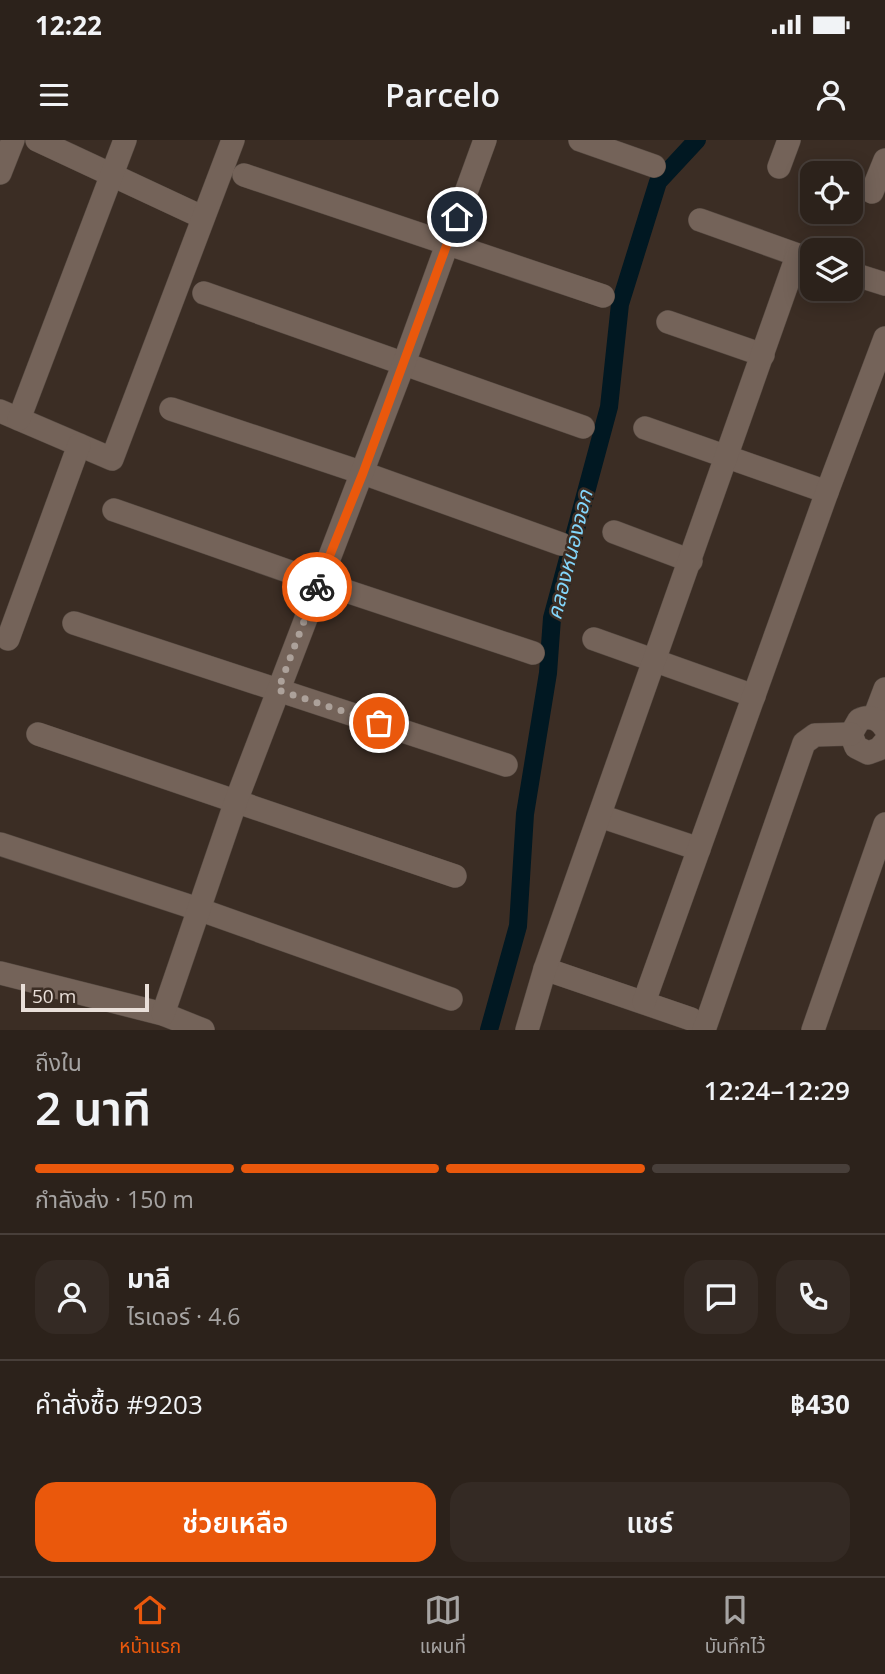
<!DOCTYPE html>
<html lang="th">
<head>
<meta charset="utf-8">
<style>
	body { margin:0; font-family:"Open Sans","Noto Sans Thai",sans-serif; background:#342a24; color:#f1f3f6; height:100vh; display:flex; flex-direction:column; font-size:26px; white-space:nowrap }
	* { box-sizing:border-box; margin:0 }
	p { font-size:23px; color:#a6a4a3 }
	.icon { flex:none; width:38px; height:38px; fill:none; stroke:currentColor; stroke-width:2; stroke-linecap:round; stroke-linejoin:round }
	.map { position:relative; height:890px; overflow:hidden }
	.sheet { display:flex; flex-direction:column; background:#2c221b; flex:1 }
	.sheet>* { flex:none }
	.buttons { position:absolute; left:800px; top:21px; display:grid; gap:14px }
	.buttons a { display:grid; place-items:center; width:63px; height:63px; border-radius:14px; background:#2c221b; box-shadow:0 4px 18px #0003,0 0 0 2px #483f3a; font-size:35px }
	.scale { position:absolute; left:21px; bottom:18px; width:128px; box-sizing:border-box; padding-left:7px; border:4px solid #e9dfd9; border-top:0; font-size:19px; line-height:24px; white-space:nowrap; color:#e9dfd9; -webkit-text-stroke:5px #3b2d24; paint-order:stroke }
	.pin { position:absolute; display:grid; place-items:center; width:60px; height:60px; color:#fff; margin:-30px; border:4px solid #fff; border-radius:50%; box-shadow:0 2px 7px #0007 }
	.courier { position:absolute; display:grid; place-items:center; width:70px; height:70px; margin:-35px; border:5px solid #ea580c; border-radius:50%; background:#fff; color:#222; box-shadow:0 2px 9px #0007 }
	.overview em { font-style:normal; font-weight:600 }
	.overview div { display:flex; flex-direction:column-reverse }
	.overview { display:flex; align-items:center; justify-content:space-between; height:119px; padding:0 35px }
	h1 { font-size:46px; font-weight:600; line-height:52px }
	.bar { display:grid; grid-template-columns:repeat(4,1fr); gap:10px 7px; align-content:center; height:84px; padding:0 35px }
	.bar i { height:9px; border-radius:5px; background:#483f3a }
	.bar .on { background:#ea580c }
	.bar p { grid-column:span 4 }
	.line { display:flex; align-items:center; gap:18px; padding:0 35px; border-top:2px solid #483f3a }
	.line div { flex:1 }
	.round { display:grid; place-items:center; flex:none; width:74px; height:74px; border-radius:21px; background:#342a24 }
	.button { display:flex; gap:14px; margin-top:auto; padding:14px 35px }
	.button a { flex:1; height:80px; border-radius:21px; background:#ea580c; color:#fff; font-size:28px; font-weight:600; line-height:80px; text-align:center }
	.button a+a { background:#342a24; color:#f1f3f6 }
	.status { display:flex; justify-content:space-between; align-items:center; height:49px; padding:0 35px; background:#2c221b; direction:ltr }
	.status svg { height:19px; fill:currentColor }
	header { display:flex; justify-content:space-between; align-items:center; height:91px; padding:0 35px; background:#2c221b; font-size:32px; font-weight:600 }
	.dock { display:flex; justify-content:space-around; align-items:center; height:98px; border-top:2px solid #483f3a; background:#2c221b; font-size:19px; color:#a6a4a3 }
	.dock a { display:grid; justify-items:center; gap:4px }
	.dock .on { color:#ea580c }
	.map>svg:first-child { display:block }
</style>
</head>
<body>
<div class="status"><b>12:22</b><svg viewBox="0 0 49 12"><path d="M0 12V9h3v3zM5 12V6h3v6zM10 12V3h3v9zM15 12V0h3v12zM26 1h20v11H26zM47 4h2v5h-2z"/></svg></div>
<header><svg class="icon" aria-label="menu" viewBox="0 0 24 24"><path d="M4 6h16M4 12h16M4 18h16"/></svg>Parcelo<svg class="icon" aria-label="person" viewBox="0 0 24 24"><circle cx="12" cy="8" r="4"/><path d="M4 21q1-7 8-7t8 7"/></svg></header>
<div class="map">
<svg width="885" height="890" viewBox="0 0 885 890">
	<rect width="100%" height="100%" fill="#3b2d24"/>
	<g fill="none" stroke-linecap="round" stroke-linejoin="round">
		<polyline stroke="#011822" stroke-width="18" points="489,890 518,786 525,674 548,533 552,478 609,267 620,164 658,42 697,0"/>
		<g stroke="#564a42" stroke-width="24">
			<g id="minor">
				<polyline points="37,0 202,77"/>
				<polyline points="580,0 654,26"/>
				<polyline points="779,27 789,0"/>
				<polyline points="0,33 13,0"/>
				<polyline points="244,35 603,156"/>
				<polyline points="872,52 885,20"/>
				<polyline points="700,80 812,120"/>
				<polyline points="850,133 885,144"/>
				<polyline points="204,153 583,287"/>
				<polyline points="668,182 763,215"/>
				<polyline points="171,269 363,333 561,404"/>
				<polyline points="0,271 112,319 233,0"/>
				<polyline points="19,279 125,0"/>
				<polyline points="645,288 827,352"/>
				<polyline points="114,370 319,442 533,513"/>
				<polyline points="614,392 691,421"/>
				<polyline points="74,483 506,625"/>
				<polyline points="8,499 79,305"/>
				<polyline points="594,499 754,556"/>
				<polyline points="874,578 885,549"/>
				<path d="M885,588C879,578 869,575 859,580L851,594L856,607L868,613L879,609L885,602"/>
				<polyline points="38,594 455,736"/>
				<polyline points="600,676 699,709"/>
				<polyline points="0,704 198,769 451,859"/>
				<polyline points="545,829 691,879"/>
				<polyline points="0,833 163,874 203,890"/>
				<polyline points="644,862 827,352 885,198"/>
				<polyline points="163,874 236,661 404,223 485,0"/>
				<polyline points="527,890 545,829 797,116"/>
				<polyline points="704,890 804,603 815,595 851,594"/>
				<polyline points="813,890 885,684"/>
			</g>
		</g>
		<use href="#minor" stroke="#746359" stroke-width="23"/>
	</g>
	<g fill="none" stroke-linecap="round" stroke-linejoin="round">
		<polyline stroke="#aca19a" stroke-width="7" stroke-dasharray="0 12.6" points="317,447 278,550 379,583"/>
		<polyline stroke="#ea580c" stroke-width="9" points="317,447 363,333 457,77"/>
	</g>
	<g text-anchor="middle" stroke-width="5" stroke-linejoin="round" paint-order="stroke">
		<g font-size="21" font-style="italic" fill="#83d5fa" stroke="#3b2d24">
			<text transform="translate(570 415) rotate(-76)" y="7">คลองหนองจอก</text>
		</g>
	</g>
</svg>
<div class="buttons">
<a><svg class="icon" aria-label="locate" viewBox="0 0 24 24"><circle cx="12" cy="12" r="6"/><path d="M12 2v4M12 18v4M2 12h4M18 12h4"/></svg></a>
<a><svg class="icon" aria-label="layers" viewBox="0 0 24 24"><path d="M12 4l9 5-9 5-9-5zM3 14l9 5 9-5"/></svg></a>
</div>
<div class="scale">50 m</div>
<div class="pin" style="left:379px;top:583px;background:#ea580c"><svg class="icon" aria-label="bag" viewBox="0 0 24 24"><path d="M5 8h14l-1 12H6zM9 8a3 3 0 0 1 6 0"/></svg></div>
<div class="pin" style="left:457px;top:77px;background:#1f2937"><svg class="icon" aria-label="home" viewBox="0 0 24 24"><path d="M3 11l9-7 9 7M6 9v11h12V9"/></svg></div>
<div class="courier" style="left:317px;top:447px"><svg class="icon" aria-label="bike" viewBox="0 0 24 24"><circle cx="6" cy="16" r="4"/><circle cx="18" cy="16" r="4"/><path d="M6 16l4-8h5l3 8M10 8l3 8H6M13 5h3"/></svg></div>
</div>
<section class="sheet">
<div class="overview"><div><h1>2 นาที</h1><p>ถึงใน</p></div><em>12:24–12:29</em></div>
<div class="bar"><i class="on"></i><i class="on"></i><i class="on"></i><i></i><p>กำลังส่ง · 150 m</p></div>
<div class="line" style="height:126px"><a class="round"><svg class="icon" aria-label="person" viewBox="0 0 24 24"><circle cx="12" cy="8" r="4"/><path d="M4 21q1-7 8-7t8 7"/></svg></a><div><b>มาลี</b><p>ไรเดอร์ · 4.6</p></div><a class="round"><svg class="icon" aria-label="chat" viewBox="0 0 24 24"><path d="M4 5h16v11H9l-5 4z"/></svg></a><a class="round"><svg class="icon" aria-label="phone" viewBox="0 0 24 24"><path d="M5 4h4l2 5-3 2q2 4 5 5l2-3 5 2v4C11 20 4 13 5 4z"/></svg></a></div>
<div class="line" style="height:91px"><div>คำสั่งซื้อ #9203</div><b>฿430</b></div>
<div class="button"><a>ช่วยเหลือ</a><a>แชร์</a></div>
</section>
<nav class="dock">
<a class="on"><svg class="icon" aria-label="home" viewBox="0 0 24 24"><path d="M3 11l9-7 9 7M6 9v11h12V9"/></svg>หน้าแรก</a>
<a><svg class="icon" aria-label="map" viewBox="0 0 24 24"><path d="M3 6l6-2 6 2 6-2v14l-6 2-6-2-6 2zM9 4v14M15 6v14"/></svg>แผนที่</a>
<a><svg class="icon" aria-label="saved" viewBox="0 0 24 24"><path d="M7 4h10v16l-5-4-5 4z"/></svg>บันทึกไว้</a>
</nav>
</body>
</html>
